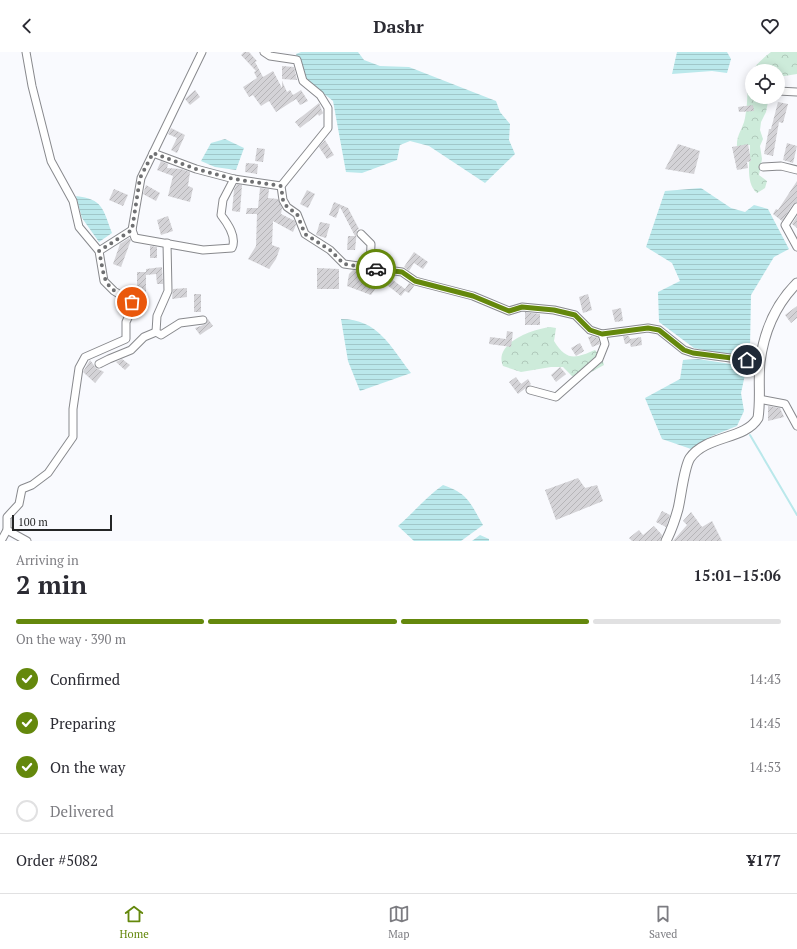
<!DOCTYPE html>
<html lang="en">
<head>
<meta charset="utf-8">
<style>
	body { margin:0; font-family:"PT Serif",serif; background:#f2f2f3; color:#2b2b33; height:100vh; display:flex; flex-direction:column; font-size:15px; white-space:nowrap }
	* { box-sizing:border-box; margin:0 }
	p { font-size:13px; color:#7c7c81 }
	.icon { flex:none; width:22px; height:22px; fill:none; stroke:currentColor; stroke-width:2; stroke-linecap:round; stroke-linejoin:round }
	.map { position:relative; height:489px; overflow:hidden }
	.drawer { display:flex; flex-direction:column; background:#fff; flex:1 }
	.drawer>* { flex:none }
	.tools { position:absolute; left:745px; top:12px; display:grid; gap:8px }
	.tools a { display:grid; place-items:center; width:40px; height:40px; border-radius:50%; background:#fff; box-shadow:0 2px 10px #0003; font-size:20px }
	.scale { position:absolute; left:12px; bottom:10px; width:100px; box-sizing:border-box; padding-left:4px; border:2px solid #242526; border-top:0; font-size:11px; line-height:14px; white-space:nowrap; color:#242526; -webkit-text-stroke:3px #f9fafe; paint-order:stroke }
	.pin { position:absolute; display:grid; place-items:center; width:34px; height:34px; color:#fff; margin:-17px; border:2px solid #fff; border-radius:50%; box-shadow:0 1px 4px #0007 }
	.courier { position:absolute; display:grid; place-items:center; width:40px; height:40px; margin:-20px; border:3px solid #64880c; border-radius:50%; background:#fff; color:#222; box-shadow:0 1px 5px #0007 }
	.overview em { font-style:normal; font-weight:700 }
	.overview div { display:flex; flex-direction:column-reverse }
	.overview { display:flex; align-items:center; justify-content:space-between; height:68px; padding:0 16px }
	h1 { font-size:26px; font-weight:700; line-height:30px }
	.bar { display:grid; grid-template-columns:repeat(4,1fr); gap:6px 4px; align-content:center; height:48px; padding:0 16px }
	.bar i { height:5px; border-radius:3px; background:#e1e1e2 }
	.bar .selected { background:#64880c }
	.bar p { grid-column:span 4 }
	.line { display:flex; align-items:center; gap:10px; padding:0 16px; border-top:1px solid #e1e1e2 }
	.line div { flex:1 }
	ol { padding:0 16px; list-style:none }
	li { display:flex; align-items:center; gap:12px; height:44px }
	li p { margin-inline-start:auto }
	li .icon { padding:4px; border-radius:50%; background:#64880c; color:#fff; stroke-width:4 }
	li:last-child { color:#7c7c81 }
	li i { width:22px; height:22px; border:2px solid #e1e1e2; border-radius:50% }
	header { display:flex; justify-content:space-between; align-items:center; height:52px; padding:0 16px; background:#fff; font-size:18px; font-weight:700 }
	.tabs { display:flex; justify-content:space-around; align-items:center; height:56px; border-top:1px solid #e1e1e2; background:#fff; font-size:11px; color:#7c7c81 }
	.tabs a { display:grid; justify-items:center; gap:2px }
	.tabs .selected { color:#64880c }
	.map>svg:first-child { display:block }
</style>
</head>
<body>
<header><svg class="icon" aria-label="back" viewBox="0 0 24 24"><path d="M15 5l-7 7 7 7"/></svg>Dashr<svg class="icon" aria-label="heart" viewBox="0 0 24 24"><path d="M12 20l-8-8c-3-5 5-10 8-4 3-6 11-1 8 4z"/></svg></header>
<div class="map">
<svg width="797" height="489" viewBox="0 0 797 489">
	<defs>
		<pattern id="forest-crowns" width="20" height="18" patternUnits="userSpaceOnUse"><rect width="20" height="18" fill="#cdebda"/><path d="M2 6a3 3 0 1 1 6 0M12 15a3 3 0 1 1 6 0" fill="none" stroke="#b0c9bb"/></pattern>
		<pattern id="water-rules" width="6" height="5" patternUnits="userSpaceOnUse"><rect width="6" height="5" fill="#bae8eb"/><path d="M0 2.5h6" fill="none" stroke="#a0c7c9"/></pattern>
		<pattern id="building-hatch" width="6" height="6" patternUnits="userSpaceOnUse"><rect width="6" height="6" fill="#d4d3d7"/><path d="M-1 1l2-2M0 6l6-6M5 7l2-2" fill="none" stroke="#b6b5b8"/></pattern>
	</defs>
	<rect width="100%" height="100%" fill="#f9fafe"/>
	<g fill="url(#forest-crowns)">
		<path d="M771,0H797V22L778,25V19H752V45H769L766,60L761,70L760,78L763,87L760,94L762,107L759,123L767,129L765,136L757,141C745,131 750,109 750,93L737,95C736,83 743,77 745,66C752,32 738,25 771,0Z"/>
		<path d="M550,275L556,276L554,289C567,310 576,306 595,298L602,306L604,313L582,325L572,324L563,315H551L521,320L503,314C493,291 533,277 550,275Z"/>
	</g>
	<g fill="url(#water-rules)">
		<polygon points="301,0 358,0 364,8 380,14 409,15 496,49 500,60 510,72 509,88 515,102 485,131 429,94 410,89 400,93 397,108 362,121 346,120 333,49 307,28 296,2"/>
		<polygon points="677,0 727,0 731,7 727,21 712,19 672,22"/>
		<polygon points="225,87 244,96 236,118 215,115 201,109 211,91"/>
		<polygon points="701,136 731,156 745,160 754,153 768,157 789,197 774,205 751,243 750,296 740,305 694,296 659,270 658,240 680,229 672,211 646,195 665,139"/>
		<path d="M76,144C103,147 103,157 112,181L99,190L82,166Z"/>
		<path d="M341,267C378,267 390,294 411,321L360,339L348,309Z"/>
		<polygon points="698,307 744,314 746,318 741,341 744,359 737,374 712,384 691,397 662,387 645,346 680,327 683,308"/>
		<path d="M443,433C469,442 470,451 483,473L461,489H414L398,474C413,461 426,445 443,433Z"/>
		<polygon points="480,483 489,487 489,489 472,489"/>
	</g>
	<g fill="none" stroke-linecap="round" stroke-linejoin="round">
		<polyline stroke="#bae8eb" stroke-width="2" points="750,383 797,463"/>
	</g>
	<g fill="url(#building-hatch)">
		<polygon points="244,0 249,0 257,9 255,10 263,25 273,19 282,36 282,29 287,40 290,38 293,43 301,38 308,49 300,53 296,47 276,60 269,49 261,54 253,43 249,45 243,35 257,26 254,20 256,19 241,3"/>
		<polygon points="282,14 294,15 297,28 282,27"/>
		<polygon points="195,38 200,45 190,53 185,47"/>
		<polygon points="778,50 788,52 783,71 779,70 773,104 764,102 769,77 771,77"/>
		<polygon points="319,51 323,61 319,64 318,62 300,76 295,70"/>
		<polygon points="753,53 754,59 739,60 738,55"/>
		<polygon points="171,76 185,83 177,101 171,98 177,86 168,82"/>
		<polygon points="325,88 334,103 327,107 319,95"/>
		<polygon points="787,91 797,94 793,111 783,108"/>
		<polygon points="678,92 700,99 694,122 665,117"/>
		<polygon points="748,92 751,109 747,110 748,116 737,118 732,95"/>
		<polygon points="257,96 265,97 263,110 255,109"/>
		<polygon points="161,109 168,112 167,116 181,117 190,120 188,134 193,136 190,150 168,144 173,124 157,118"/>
		<polygon points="246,111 258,112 257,122 245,120"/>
		<polygon points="797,129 797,150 793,152 782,169 773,162 776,157 778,158"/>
		<polygon points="237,132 242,133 240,160 232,159 234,138"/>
		<polygon points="146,133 160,141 156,149 143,142"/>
		<polygon points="260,136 269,137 268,146 278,147 282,156 281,162 295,169 296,173 293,180 273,169 272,193 280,196 276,207 269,217 248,207 256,194 257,162 246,162 247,156 258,156"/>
		<polygon points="114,137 128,143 123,154 109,148"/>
		<polygon points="307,138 315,142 308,156 300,152"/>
		<polygon points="334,150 348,156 359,177 357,178 355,198 347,198 348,184 355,184 340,155 336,166 329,163"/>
		<polygon points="168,164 173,179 161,183 157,168"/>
		<polygon points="797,164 797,176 792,172"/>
		<polygon points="320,170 330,172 326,186 316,183"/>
		<polygon points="129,186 131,188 121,215 113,212 120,192"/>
		<polygon points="150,194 157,195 157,206 150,206"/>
		<polygon points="414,200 428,210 423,217 414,211 409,219 404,215"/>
		<polygon points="162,215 163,232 157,232 156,222 146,223 146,217"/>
		<polygon points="317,216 339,217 339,237 317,237"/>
		<polygon points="353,218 362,220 379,231 371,243 347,234 349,222"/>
		<polygon points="137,220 146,220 146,240 137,239"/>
		<polygon points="386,223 405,237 409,231 414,234 409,241 405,239 401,244 382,229"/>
		<polygon points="187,236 187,245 172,247 173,237"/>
		<rect x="194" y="242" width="7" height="18"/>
		<polygon points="588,242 592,258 583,261 579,245"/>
		<polygon points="797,254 797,266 791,271 785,263"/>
		<polygon points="621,256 623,269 615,270 612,258"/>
		<polygon points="525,260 540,262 540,273 525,273"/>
		<polygon points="208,267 213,274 200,283 195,276 206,272"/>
		<polygon points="507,279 513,280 511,295 489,292 490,285 506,287"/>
		<polygon points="592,284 598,286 600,292 592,295 588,285"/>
		<polygon points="623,284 629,284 630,287 641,285 642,293 631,295 630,291 625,292"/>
		<polygon points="580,291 584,299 576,304 571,296"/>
		<polygon points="122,307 130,313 125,318 116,310"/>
		<polygon points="90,308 96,316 104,320 95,331 83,320"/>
		<polygon points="560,315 566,322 556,330 551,323"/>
		<polygon points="516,325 521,332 528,327 531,332 518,342 509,330"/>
		<polygon points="768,354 780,356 784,365 768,369"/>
		<polygon points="578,426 585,436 597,433 603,449 556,468 545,438"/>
		<polygon points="662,459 670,463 666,475 656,470"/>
		<polygon points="691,460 702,475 712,469 722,489 673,489 687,473 683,469"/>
		<polygon points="654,474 662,483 660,489 632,489 629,486 639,478 643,483"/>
	</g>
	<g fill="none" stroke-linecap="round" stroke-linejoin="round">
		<g stroke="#88898d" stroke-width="9">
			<g id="minor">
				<path d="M202,0L141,126L132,178L135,186L203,198L232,196C237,185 228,172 221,163L223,148L234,127"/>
				<polyline points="264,0 270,4 297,8 303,29 320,43 328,56 328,76 281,134 283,148 287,155 297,162 305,182 330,198 344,212 402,220 415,229 473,244 509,259 522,255 554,258 575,263 590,278 602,282 648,276 659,278 684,298 693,301 760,310"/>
				<polyline points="778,39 797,40"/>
				<polyline points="153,101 196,117 234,127 281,134"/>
				<polyline points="763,115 781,114 797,118"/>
				<polyline points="797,155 785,173 797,195"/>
				<polyline points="361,182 371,192 370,216"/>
				<polyline points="167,191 168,239 157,264 156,280 161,283 180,271 203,268"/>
				<polyline points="99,199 132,178"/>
				<polyline points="99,312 109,307 131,298 144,285 156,280"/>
				<polyline points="530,338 556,345 599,307 605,292 602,282"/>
				<polyline points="759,347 785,352 797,374"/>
				<polyline points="7,478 27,489"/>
				<polyline points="1,489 7,478 7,465 19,452 22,437 32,433 48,421 73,385 73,357 79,316 85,305 126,287 126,270 133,255 132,250 114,239 104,229 99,199 79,175 73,149 51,109 32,34 26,0"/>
			</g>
		</g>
		<g stroke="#88898d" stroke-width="11">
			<path id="tertiary" d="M666,489C671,479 675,468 678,457C681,445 684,415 690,406C706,383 745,388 758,366C761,347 758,329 760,310C764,279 775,253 797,231"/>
		</g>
		<use href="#minor" stroke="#fff" stroke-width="7"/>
		<use href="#tertiary" stroke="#fff" stroke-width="9"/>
	</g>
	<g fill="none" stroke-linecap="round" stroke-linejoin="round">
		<path stroke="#6f7072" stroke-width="4" stroke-dasharray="0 7.2" d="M132,250C101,232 106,231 99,199L132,178L140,126L153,101L196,117L234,127L281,134L283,148L287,155L297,162L305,182L330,198L344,212L376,217"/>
		<polyline stroke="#64880c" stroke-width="5" points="376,217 402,220 415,229 473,244 509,259 522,255 554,258 575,263 590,278 602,282 648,276 659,278 684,298 693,301 747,308"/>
	</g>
</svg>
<div class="tools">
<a><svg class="icon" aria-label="locate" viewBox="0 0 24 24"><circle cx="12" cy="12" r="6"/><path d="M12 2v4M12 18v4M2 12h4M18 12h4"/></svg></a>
</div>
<div class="scale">100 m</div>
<div class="pin" style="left:132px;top:250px;background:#ea580c"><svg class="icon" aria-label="bag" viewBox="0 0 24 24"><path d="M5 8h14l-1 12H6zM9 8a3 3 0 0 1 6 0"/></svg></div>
<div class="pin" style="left:747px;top:308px;background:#1f2937"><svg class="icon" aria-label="home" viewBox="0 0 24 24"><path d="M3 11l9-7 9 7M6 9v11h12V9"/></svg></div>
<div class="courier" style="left:376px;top:217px"><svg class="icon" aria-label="car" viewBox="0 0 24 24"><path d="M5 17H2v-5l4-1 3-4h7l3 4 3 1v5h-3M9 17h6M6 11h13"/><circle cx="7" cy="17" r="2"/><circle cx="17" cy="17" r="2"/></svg></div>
</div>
<section class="drawer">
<div class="overview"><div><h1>2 min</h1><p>Arriving in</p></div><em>15:01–15:06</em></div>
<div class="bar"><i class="selected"></i><i class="selected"></i><i class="selected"></i><i></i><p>On the way · 390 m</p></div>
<ol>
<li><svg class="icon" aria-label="check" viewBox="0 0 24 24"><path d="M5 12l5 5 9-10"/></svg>Confirmed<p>14:43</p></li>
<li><svg class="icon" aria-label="check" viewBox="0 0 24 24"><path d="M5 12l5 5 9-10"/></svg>Preparing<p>14:45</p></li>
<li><svg class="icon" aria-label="check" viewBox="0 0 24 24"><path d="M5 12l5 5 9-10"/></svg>On the way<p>14:53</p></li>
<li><i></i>Delivered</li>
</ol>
<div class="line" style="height:52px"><div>Order #5082</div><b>¥177</b></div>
</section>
<nav class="tabs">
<a class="selected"><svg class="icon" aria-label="home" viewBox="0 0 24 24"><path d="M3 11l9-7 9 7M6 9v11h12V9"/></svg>Home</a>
<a><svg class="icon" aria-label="map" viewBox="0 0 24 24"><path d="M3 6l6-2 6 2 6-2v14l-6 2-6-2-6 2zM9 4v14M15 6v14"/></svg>Map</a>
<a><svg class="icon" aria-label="saved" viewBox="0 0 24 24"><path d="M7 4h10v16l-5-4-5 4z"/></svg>Saved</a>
</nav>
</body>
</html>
